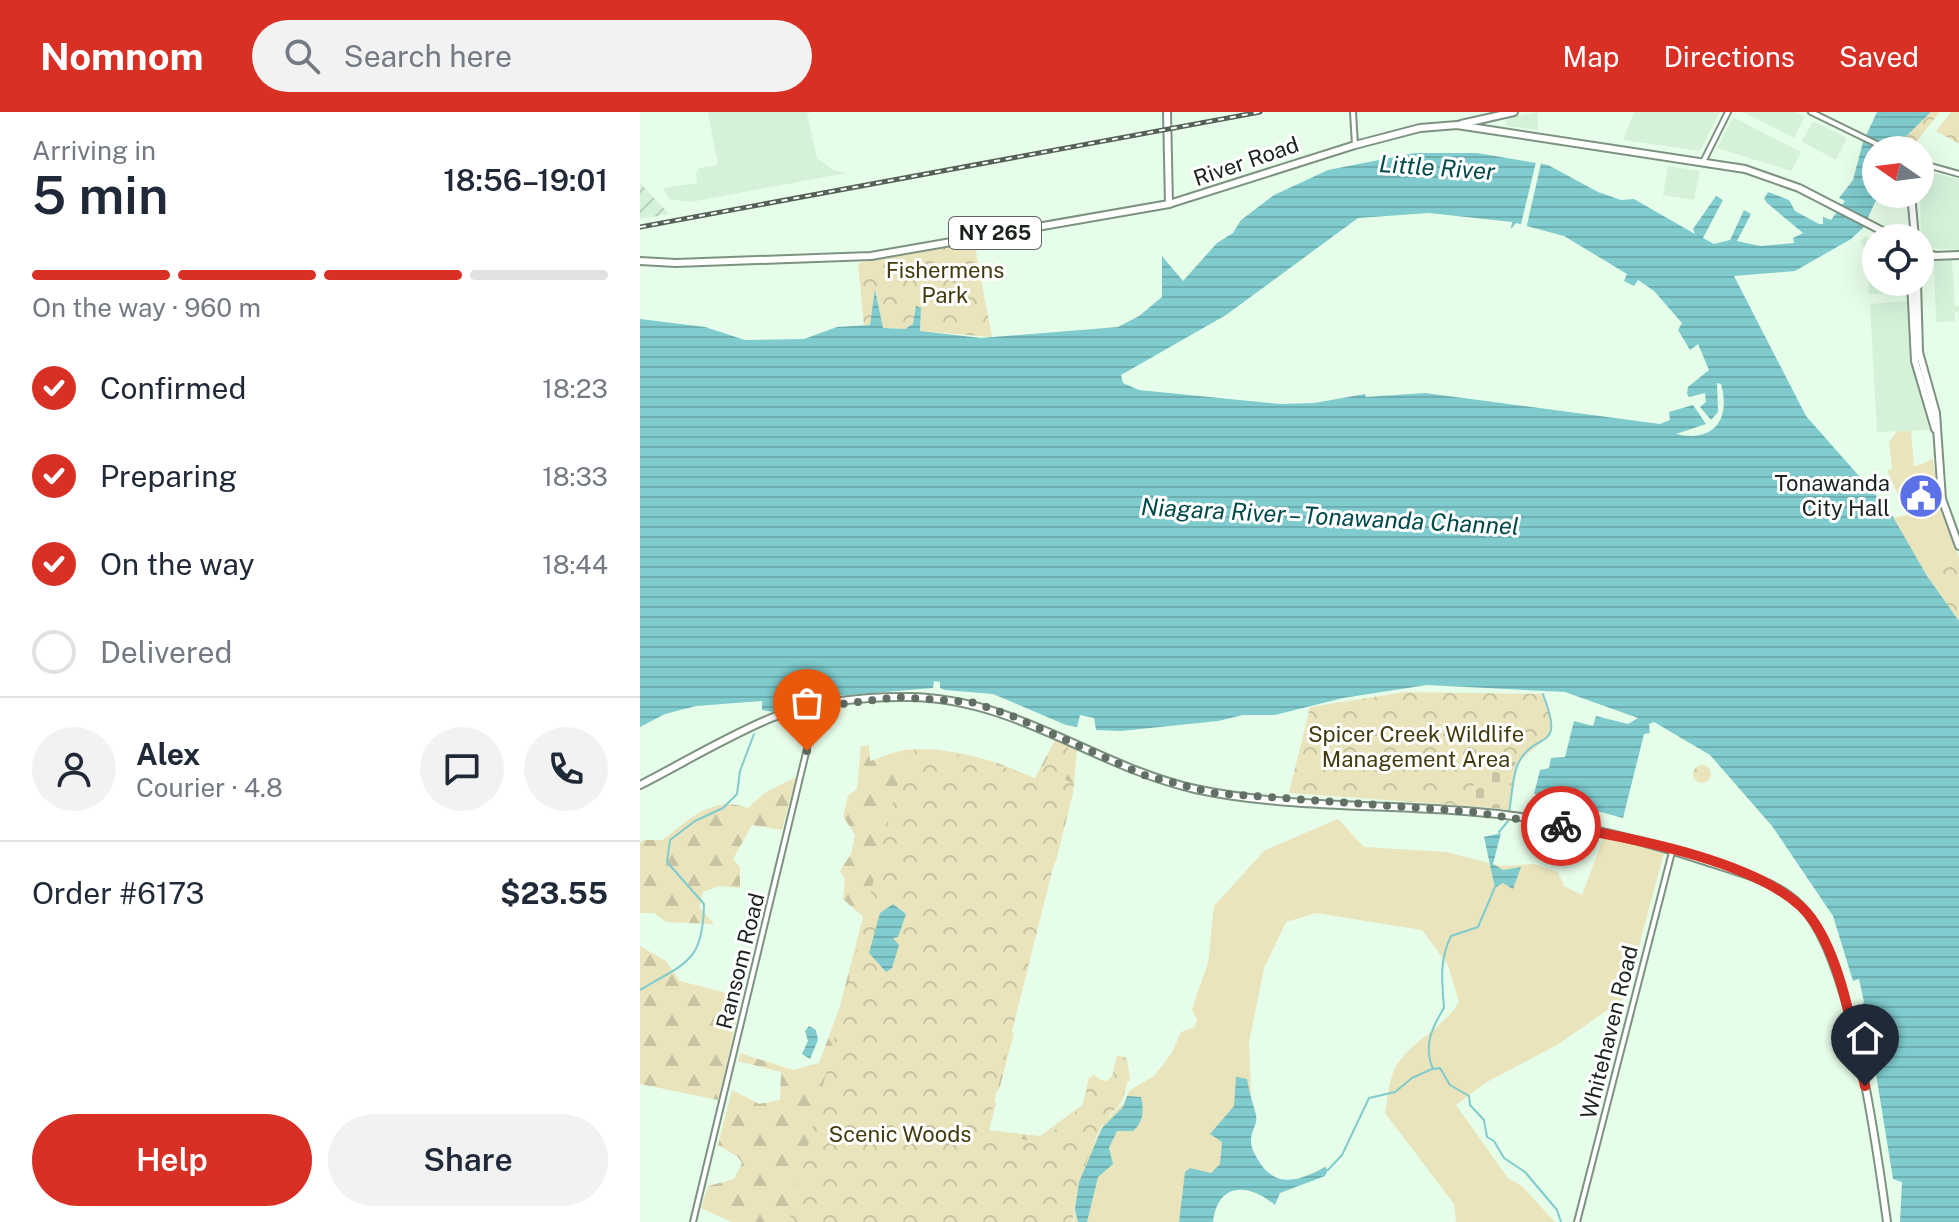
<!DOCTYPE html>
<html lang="en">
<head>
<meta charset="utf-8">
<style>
	body { margin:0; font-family:"Public Sans",sans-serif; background:#f2f2f3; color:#1f2937; height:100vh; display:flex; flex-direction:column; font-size:30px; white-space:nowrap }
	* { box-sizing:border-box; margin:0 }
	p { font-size:26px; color:#747a83 }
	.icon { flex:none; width:44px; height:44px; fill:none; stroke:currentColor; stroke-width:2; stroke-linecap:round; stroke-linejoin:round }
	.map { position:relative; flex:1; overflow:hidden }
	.drawer { display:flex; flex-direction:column; background:#fff; width:640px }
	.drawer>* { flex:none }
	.needle { width:52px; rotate:284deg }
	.buttons { position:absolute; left:1222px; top:24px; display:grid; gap:16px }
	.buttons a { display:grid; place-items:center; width:72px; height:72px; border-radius:50%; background:#fff; box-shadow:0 8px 32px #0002; font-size:40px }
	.pin { position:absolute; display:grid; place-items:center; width:68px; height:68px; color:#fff; margin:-82px -34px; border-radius:50% 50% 50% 0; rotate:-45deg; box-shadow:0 0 8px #0007 }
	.pin .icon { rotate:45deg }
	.courier { position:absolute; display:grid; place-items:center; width:80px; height:80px; margin:-40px; border:6px solid #d93025; border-radius:50%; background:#fff; color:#222; box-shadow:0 2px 10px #0007 }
	.head em { font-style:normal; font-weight:600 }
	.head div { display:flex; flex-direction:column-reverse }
	.head { display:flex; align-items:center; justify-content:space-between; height:136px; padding:0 32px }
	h1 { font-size:52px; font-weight:600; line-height:60px }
	.bar { display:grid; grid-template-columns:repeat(4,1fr); gap:12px 8px; align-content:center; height:96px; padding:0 32px }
	.bar i { height:10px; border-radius:6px; background:#e0e1e3 }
	.bar .selected { background:#d93025 }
	.bar p { grid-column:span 4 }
	.line { display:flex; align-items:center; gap:20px; padding:0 32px; border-top:2px solid #e0e1e3 }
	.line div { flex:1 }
	.round { display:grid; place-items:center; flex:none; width:84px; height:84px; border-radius:42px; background:#f2f2f3 }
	ol { padding:0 32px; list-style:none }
	li { display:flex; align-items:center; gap:24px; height:88px }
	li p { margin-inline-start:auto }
	li .icon { padding:8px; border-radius:50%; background:#d93025; color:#fff; stroke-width:4 }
	li:last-child { color:#747a83 }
	li i { width:44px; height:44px; border:4px solid #e0e1e3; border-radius:50% }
	.action { display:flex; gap:16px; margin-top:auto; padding:16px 32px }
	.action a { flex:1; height:92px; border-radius:48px; background:#d93025; color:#fff; font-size:32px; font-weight:600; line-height:92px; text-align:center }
	.action a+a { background:#f2f2f3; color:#1f2937 }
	header { display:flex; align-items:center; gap:48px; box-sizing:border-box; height:112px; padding:0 40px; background:#d93025; color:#fff }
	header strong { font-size:38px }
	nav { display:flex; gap:44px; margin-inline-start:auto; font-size:28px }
	.search { width:560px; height:72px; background:#f2f2f3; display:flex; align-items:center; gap:20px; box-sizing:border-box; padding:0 28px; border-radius:44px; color:#747a83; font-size:30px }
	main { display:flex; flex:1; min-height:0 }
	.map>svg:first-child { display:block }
</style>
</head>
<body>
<header>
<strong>Nomnom</strong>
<div class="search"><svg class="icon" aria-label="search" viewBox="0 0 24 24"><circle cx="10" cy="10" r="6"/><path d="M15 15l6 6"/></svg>Search here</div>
<nav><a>Map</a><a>Directions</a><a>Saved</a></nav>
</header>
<main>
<section class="drawer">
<div class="head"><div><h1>5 min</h1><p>Arriving in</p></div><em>18:56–19:01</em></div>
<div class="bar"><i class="selected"></i><i class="selected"></i><i class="selected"></i><i></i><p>On the way · 960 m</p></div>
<ol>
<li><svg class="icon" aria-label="check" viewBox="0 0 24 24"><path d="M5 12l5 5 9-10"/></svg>Confirmed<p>18:23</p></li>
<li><svg class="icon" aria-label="check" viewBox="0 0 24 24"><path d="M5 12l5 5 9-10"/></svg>Preparing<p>18:33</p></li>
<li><svg class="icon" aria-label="check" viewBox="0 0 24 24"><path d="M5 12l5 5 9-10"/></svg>On the way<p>18:44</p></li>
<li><i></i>Delivered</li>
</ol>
<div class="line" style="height:144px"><a class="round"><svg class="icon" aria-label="person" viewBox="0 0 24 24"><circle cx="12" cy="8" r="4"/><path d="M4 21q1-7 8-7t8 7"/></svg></a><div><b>Alex</b><p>Courier · 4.8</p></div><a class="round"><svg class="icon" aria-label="chat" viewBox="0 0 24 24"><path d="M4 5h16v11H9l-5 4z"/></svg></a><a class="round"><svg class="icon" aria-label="phone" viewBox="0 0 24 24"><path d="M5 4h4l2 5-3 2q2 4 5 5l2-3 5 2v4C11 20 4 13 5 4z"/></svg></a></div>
<div class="line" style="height:104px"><div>Order #6173</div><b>$23.55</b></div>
<div class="action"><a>Help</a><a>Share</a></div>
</section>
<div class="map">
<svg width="1319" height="1110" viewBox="0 0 1319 1110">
	<defs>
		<pattern id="industrial-furrows" width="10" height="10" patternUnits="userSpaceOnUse" patternTransform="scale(2)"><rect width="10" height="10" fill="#d5f2d9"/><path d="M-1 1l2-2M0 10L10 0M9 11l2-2" fill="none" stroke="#b6cfba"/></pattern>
		<pattern id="forest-firs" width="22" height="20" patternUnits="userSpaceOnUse" patternTransform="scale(2)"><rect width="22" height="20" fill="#eae4bd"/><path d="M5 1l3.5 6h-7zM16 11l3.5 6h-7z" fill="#c8c3a2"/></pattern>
		<pattern id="cemetery-stones" width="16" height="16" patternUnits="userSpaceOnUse" patternTransform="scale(2)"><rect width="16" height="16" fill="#eae4bd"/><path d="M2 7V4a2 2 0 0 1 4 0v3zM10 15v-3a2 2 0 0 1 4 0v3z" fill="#c8c3a2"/></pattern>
		<pattern id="park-crowns" width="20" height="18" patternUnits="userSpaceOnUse" patternTransform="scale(2)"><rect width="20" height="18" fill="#eae4bd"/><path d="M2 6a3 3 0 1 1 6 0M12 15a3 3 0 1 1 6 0" fill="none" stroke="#c8c3a2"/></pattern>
		<pattern id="water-rules" width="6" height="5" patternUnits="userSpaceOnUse" patternTransform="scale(2)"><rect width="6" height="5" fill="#7fcbce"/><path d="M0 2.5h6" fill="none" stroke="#6daeb0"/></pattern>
	</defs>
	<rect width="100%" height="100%" fill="#e6fde9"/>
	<g fill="#d5f2d9">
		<polygon points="68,0 171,0 167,2 177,46 193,58 206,61 51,90 29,87 23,76 57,71 56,61 59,56 78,53"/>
		<polygon points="898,0 898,18 866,14 867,6"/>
		<polygon points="994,0 1080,0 1060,39 983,28"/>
		<polygon points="1103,0 1155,0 1165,5 1154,26"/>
		<polygon points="1093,5 1161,40 1151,59 1077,36"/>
		<polygon points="1173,9 1207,26 1196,48 1162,30"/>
		<polygon points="1028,54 1060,59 1054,88 1023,83"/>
		<polygon points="1280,58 1319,67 1319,138 1294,136 1281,131"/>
		<polygon points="1225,124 1236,128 1236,170 1266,170 1266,180 1229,182 1228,143 1220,129"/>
		<polygon points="1312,148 1315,194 1319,194 1319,199 1315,200 1315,209 1296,210 1294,149"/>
		<polygon points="1268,189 1272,253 1289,318 1237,320 1230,192"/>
	</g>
	<polygon fill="url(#industrial-furrows)" points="0,71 29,102 0,107"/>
	<g fill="#eae4bd">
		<polygon points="1257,319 1271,319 1274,355 1293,347 1298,390 1319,445 1287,464 1252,406 1267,403 1247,358 1252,357 1249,330"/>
		<path d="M698,707L724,735L806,740L861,754L894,752L918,760L924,774L942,783L964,724L1024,741L985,886L917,933L845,971L816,993L868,1066L882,1074L915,1110H816L814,1092L745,1001C748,984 749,961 761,947C778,925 804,915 819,890L808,853L782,818L676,801L646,810L624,856L609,930L611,980L601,1028L567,1110H434L435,1072L465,1008L484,991L489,979L514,964L531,942L541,920L555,915L557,908L552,897L568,851L574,794L625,738Z"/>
	</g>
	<g fill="url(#forest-firs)">
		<path d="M416,626L437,638L433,681L416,749L402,773L364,917L374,921L359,978L353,980L351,989L356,991L349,1018L400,1024L442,993L453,962L465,971L476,960L458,1021L432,1086L433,1110H92L61,1096L68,1074L94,1067L102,1051L98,1045L78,1033L92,978L119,992L140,988L141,960L98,949L100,941L153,958L179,951L200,894L223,805L203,787L205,767L200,759L211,742L215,723L203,704L208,684L217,677L221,634L229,633L230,649C240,646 250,641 260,639C294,631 367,649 394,668Z"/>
		<path d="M156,665L142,718L112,713L93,747L100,755V776L79,774L63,780L59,795L74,812L26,810L14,801H0V731L4,728H23C49,707 73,683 108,696L126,680Z"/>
		<polygon points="0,834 26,849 40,869 102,885 78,988 0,972"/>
	</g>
	<polygon fill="url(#cemetery-stones)" points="839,643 876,650 862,697 829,694"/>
	<g fill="url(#park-crowns)">
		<polygon points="1291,0 1300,0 1270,38 1254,36"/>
		<polygon points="1311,0 1319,0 1319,32 1296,19"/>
		<polygon points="334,129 352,225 280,219 281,196 276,195 273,212 265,217 242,216 236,177 230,213 224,215 218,151"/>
		<polygon points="1319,445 1319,509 1287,464"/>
		<polygon points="765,580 903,582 912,607 909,624 878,650 869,698 862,697 876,650 840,643 829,694 649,681 670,595"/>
		<path d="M417,626L430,632L416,663L434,672L347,1019L399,1031L443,994L449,965L471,970L477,943L487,946L490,968L487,970C482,1000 475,992 462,1013C443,1047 435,1071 433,1110H149L266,638C310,641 357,650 397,667Z"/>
		<circle cx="1062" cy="662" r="9"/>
	</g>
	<g fill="url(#water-rules)" fill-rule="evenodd">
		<path d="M1237,0H1291L1252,38H1236L1239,82L1223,116L1211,127L1155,159L1094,164L1166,304L1249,398L1287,464L1319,509V1110H1260L1262,1070L1253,1067L1236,962L1219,896L1224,890L1219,867L1213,869L1193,804L1132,714L1070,643L1014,610L1009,612L1010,621L1004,622L983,706L894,682L900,658L909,656L911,646L925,645L934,609L953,614L956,604L988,612L998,606L925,580L787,573L703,586L635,603H603L578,609L481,619L456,618L454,606L440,603L437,615L426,613L353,582L305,578L300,576V570L294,569L293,576L160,587L141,592L134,600L122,598V589L56,594L25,602L0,615V207L65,215L105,228L164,227L197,215L230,213L235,177L243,216L265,217L273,212L276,194L281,196L280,219L341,226L478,215L499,204L522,185V144L543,169L577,131L593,121L601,108L634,83L688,58L775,41H837L908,53L958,80L981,88L994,87L1055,122L1053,117L1076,84L1083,88L1063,126L1074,132L1090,128L1104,98L1111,102L1097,129L1120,134L1154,131L1153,126L1163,121L1127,91L1124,87L1128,80L1149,88L1155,99L1179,112H1183V105L1191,108L1205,89L1199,86L1213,68L1223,30ZM789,101L872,110L871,117L876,111L924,124L987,162L984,169L994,174L998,168L1014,179L1042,211L1038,218L1050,238L1058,232L1069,258L1048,275L1047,282L1049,285L1065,281L1066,290L1060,295L1071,308L1078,300L1077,271L1081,272C1091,307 1074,331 1036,322L1066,312L1053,293L1029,300L1030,308L1020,312L785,281L726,285L725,282L674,291L640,292L499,278L483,271L481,263L586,203L718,106Z"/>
		<polygon points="861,721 853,752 863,758 881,755 873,777 863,771 855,776 844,725"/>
		<polygon points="253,792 266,802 258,825 253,826 259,833 252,856 246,860 229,841 240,801"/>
		<polygon points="169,914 176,918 178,928 170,947 162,942 168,929 165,919"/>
		<path d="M596,965L607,967C609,980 613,991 616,1003C618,1012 611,1019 611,1028C611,1037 615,1043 620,1051C637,1077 661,1068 685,1055L688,1058L685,1064L640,1081L635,1093C608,1071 578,1070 573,1110H539L545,1060L550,1056L571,1061L580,1052L582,1030L570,1022L594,994Z"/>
		<path d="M487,984L501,985C504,997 504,1010 493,1019H477L469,1036L473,1052L458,1065L447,1110H438L435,1097L439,1070L462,1016L483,995Z"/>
	</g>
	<polygon fill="#e6fde9" points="897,46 902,47 886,117 880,116"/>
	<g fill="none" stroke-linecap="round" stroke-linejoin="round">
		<g stroke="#7fcbce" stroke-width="2">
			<path d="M869,700C872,686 872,662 879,650C896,617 926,642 903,582"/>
			<polyline points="859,720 868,709"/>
			<path d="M855,775L838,815L811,824C799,848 802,870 804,896C792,915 783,934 793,957L800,956L810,973L829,984L830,993L844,1008L847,1025L854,1029L864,1046L885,1060L917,1098L921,1110"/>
			<path d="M0,878C46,850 63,851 64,792L27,750L30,728L55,709L83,696L97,682L100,659L114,622"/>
			<polyline points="688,1058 702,1043 729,986 755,980 772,966 792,957"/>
		</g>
		<g stroke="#7d9280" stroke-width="8">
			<g id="minor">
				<polyline points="713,0 715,33"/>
				<polyline points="1171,0 1249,38"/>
				<polyline points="1064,48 1088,0"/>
				<polyline points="1280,51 1319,62"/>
				<polyline points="53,1110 177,595"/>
				<polyline points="937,1110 1032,740"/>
			</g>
		</g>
		<g stroke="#7d9280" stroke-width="10">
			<g id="major">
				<polyline points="527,0 529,92"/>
				<polyline points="821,12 874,0"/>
				<polyline points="1271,82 1275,126"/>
				<polyline points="1280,138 1295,144 1319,143"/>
				<polyline points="0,149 36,151 231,144 529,92 715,33 780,16 817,13 1105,57 1159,76 1256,126"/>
				<polyline points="1271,170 1275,249 1295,317"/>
				<polyline points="1277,170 1279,240 1296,301 1302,387 1319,434"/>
				<path d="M0,673C43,651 86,625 131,606C171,590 226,584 269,585C376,586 454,654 555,677C643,696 736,692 825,699C907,705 991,724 1068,750C1099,760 1135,769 1159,792C1211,840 1237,1037 1247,1110"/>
			</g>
		</g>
		<use href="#minor" stroke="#fff" stroke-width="4"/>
		<use href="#major" stroke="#fff" stroke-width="6"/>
		<g stroke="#546156" stroke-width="5">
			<polyline id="rail" points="0,115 620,0"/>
		</g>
		<use href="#rail" stroke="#fff" stroke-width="2" stroke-dasharray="6" stroke-linecap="butt"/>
	</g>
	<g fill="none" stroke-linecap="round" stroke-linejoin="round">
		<polyline stroke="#626f64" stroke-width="8" stroke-dasharray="0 14.4" points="167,639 177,595 258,585 331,590 370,603 504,663 573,681 834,700 921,714"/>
		<path stroke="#d93025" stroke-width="10" d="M921,714C987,725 1136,751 1174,810C1203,853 1213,923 1225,974"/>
	</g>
	<defs>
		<g id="civic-disc" transform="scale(2.3)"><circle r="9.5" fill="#5a71e7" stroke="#fff"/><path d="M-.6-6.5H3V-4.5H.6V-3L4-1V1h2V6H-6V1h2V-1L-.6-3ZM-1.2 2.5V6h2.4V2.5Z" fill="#fff"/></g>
	</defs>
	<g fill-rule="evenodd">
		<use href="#civic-disc" x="1281" y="384"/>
	</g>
	<g text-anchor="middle" stroke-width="6" stroke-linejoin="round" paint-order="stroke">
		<rect fill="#fff" stroke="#5f6560" stroke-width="2" x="309" y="105" width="92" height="32" rx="6"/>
		<g font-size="20" font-weight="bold" fill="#1b231c">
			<text x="355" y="128">NY 265</text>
		</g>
		<g font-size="22" fill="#1b231c" stroke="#fff">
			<text transform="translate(606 49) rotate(-19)" y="8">River Road</text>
			<text transform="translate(100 849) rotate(-76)" y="8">Ransom Road</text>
			<text transform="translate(969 920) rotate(-76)" y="8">Whitehaven Road</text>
		</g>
		<g font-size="22" fill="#423a0c" stroke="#fff">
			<text x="305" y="166">Fishermens<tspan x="305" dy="25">Park</tspan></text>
			<text x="776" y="630">Spicer Creek Wildlife<tspan x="776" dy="25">Management Area</tspan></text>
			<text x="260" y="1030">Scenic Woods</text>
		</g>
		<g font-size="22" fill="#1b231c" stroke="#fff" text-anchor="end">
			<text x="1250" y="379">Tonawanda<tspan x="1250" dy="25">City Hall</tspan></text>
		</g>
		<g font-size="24" font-style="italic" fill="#004a4c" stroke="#fff">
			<text transform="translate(797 56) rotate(4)" y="8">Little River</text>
			<text transform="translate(690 405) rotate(3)" y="8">Niagara River – Tonawanda Channel</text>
		</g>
	</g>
</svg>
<div class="buttons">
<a><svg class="needle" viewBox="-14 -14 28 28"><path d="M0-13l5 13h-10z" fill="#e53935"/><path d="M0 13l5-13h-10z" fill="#747a83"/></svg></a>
<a><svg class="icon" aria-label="locate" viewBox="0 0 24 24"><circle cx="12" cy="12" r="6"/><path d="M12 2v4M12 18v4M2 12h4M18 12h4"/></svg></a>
</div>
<div class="pin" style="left:167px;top:639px;background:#ea580c"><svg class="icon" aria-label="bag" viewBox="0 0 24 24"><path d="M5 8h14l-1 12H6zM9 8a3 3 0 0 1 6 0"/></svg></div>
<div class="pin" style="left:1225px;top:974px;background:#1f2937"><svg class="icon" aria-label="home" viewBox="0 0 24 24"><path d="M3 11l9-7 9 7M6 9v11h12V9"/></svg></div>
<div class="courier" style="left:921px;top:714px"><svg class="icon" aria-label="bike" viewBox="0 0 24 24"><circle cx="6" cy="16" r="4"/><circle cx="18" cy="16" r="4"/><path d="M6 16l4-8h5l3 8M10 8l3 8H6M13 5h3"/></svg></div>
</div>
</main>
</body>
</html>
